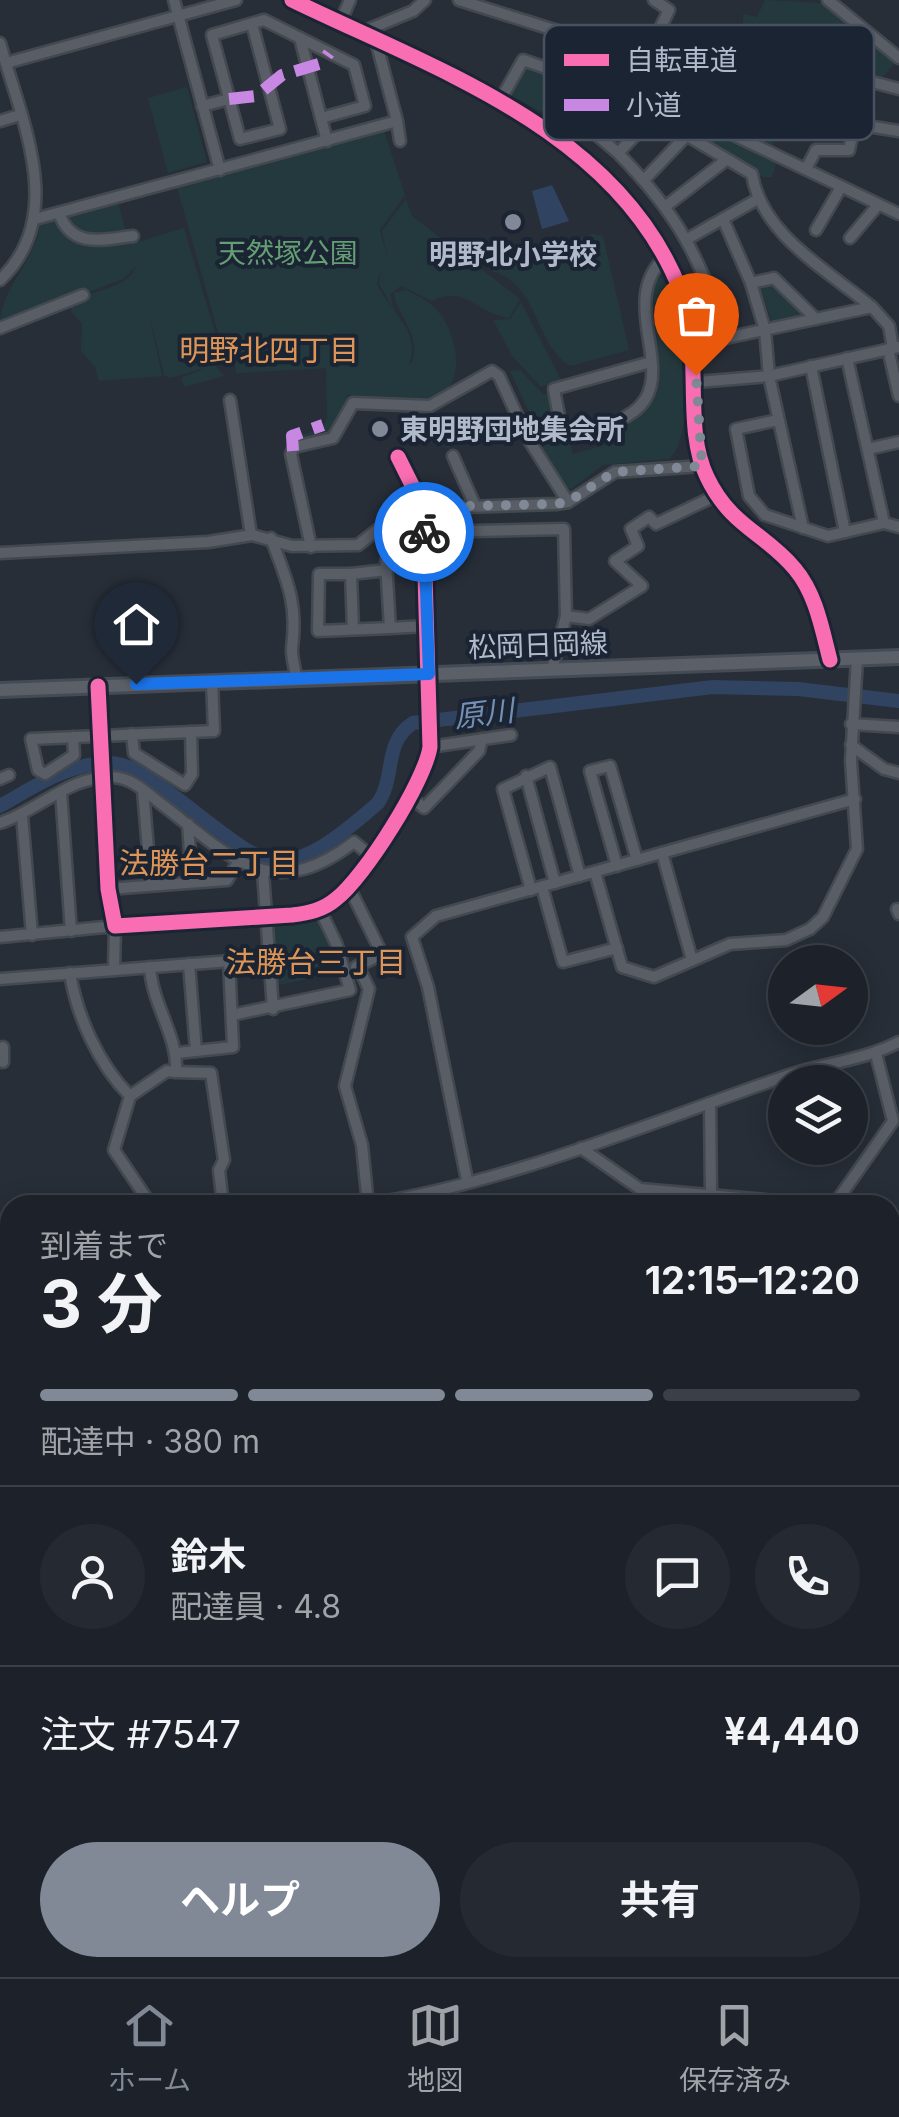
<!DOCTYPE html>
<html lang="ja">
<head>
<meta charset="utf-8">
<style>
	body { margin:0; font-family:Inter,"Noto Sans JP",sans-serif; background:#252a32; color:#f1f3f6; height:100vh; display:flex; flex-direction:column; font-size:38px; white-space:nowrap }
	* { box-sizing:border-box; margin:0 }
	p { font-size:32px; color:#a0a4a8 }
	.icon { flex:none; width:55px; height:55px; fill:none; stroke:currentColor; stroke-width:2; stroke-linecap:round; stroke-linejoin:round }
	.map { position:relative; flex:1; overflow:hidden }
	.panel { position:absolute; left:0px; top:1195px; width:900px; height:782px; display:flex; flex-direction:column; background:#1d222a; border-radius:30px 30px 0 0; box-shadow:0 5px 25px #0003,0 0 0 2px #3b3f47 }
	.panel>* { flex:none }
	.needle { width:65px; rotate:75deg }
	.buttons { position:absolute; left:768px; top:945px; display:grid; gap:20px }
	.buttons a { display:grid; place-items:center; width:100px; height:100px; border-radius:50%; background:#1d222a; box-shadow:0 5px 25px #0003,0 0 0 2px #3b3f47; font-size:50px }
	.pin { position:absolute; display:grid; place-items:center; width:85px; height:85px; color:#fff; margin:-102px -42px; border-radius:50% 50% 50% 0; rotate:-45deg; box-shadow:0 0 10px #0007 }
	.pin .icon { rotate:45deg }
	.courier { position:absolute; display:grid; place-items:center; width:100px; height:100px; margin:-50px; border:8px solid #1a73e8; border-radius:50%; background:#fff; color:#222; box-shadow:0 2px 12px #0007 }
	.head em { font-style:normal; font-weight:700 }
	.head div { display:flex; flex-direction:column-reverse }
	.head { display:flex; align-items:center; justify-content:space-between; height:170px; padding:0 40px }
	h1 { font-size:65px; font-weight:700; line-height:75px }
	.bar { display:grid; grid-template-columns:repeat(4,1fr); gap:15px 10px; align-content:center; height:120px; padding:0 40px }
	.bar i { height:12px; border-radius:8px; background:#3b3f47 }
	.bar .on { background:#818997 }
	.bar p { grid-column:span 4 }
	.line { display:flex; align-items:center; gap:25px; padding:0 40px; border-top:2px solid #3b3f47 }
	.line div { flex:1 }
	.round { display:grid; place-items:center; flex:none; width:105px; height:105px; border-radius:52px; background:#252a32 }
	.action { display:flex; gap:20px; margin-top:auto; padding:20px 40px }
	.action a { flex:1; height:115px; border-radius:60px; background:#818997; color:#fff; font-size:40px; font-weight:700; line-height:115px; text-align:center }
	.action a+a { background:#252a32; color:#f1f3f6 }
	.tabs { display:flex; justify-content:space-around; align-items:center; height:140px; border-top:2px solid #3b3f47; background:#1d222a; font-size:28px; color:#a0a4a8 }
	.tabs a { display:grid; justify-items:center; gap:5px }
	.tabs .on { color:#818997 }
	.map>svg:first-child { display:block }
</style>
</head>
<body>
<div class="map">
<svg width="899" height="1977" viewBox="0 0 899 1977">
	<rect width="100%" height="100%" fill="#272e38"/>
	<g fill="#24393e">
		<polygon points="765,0 825,3 898,59 880,80 860,76 859,83 846,81 841,101 831,101 828,129 776,131 772,150 723,127 736,103 738,56 744,55 743,14 757,17"/>
		<polygon points="525,65 557,77 567,89 550,116 507,94"/>
		<polygon points="187,87 207,162 168,173 148,98"/>
		<polygon points="652,91 777,161 772,177 763,177 644,101"/>
		<path d="M384,131L405,195L380,230L388,260L382,231L406,199L412,216L520,299L509,318C479,314 463,284 432,301L401,286L390,294L394,310L379,284L381,270L377,284C388,308 424,336 408,364L236,373L234,360L224,348L215,365L224,376L184,387L181,378L205,368L170,378L164,375L149,313L162,376L99,381L95,367L81,351L82,324L71,311L72,299C92,292 130,287 136,266L123,279L0,326C0,288 34,264 40,225L118,202L127,236L138,242L184,228L215,332L221,343L177,187Z"/>
		<path d="M593,234L603,236L629,350L570,366C534,344 539,284 492,271L490,262Z"/>
		<path d="M658,275C688,298 699,433 669,459L603,465L571,489L564,487L534,438L536,427L510,371L520,370L543,394H548L560,440L568,439L573,454L608,444L615,435L613,425C625,421 640,418 648,407C665,386 653,310 652,281Z"/>
		<polygon points="771,283 809,315 806,319 773,325 760,288"/>
		<path d="M407,290C415,295 427,300 434,307C459,331 472,397 423,401L348,395C340,431 334,437 293,442V437L322,429L327,418L326,368L412,363C421,336 400,318 393,293Z"/>
		<polygon points="521,302 561,380 541,387 513,357 493,320 510,319"/>
		<polygon points="451,411 464,440 447,448 433,419"/>
		<polygon points="316,917 328,933 341,972 274,986 270,926"/>
	</g>
	<polygon fill="#304361" points="552,185 569,221 542,229 532,191"/>
	<g fill="none" stroke-linecap="round" stroke-linejoin="round">
		<g stroke="#304361" stroke-width="14">
			<path d="M0,806C32,788 67,764 106,763C129,762 149,777 167,791C268,865 272,896 378,803C396,777 383,742 413,723L713,687L798,689L899,701"/>
			<polyline points="890,1600 899,1606"/>
		</g>
		<g stroke="#444950" stroke-width="15">
			<g id="minor">
				<polyline points="174,0 220,170"/>
				<path d="M292,0C434,69 619,130 681,292C704,352 682,426 707,477C731,527 764,532 795,569C816,594 822,629 830,660"/>
				<polyline points="459,0 580,38 717,127 899,214"/>
				<polyline points="828,0 899,58"/>
				<polyline points="340,23 350,0"/>
				<polyline points="252,24 280,129 240,139 212,35 264,20 354,65 365,106 321,118"/>
				<polyline points="360,33 413,11 425,0"/>
				<polyline points="300,38 327,141"/>
				<path d="M0,43C21,120 68,216 0,280"/>
				<polyline points="6,63 236,0"/>
				<polyline points="637,76 669,10 654,0"/>
				<path d="M501,99L523,60C542,67 569,72 572,95L564,107"/>
				<polyline points="202,106 229,99"/>
				<polyline points="0,121 20,115"/>
				<polyline points="397,121 400,141"/>
				<polyline points="855,124 899,131"/>
				<path d="M547,127L564,107L618,153L654,116L752,174C761,234 827,270 872,307L726,338C701,258 677,213 618,153"/>
				<polyline points="806,169 816,150 849,150 863,87 868,81 899,89"/>
				<polyline points="644,180 684,138"/>
				<polyline points="666,206 726,160"/>
				<path d="M59,213C72,250 105,239 133,236"/>
				<polyline points="35,219 397,121 376,41"/>
				<polyline points="723,219 751,283 765,330 769,376 803,528"/>
				<polyline points="816,230 841,187"/>
				<polyline points="689,238 756,200"/>
				<polyline points="850,238 878,205"/>
				<polyline points="751,283 774,278 816,319"/>
				<polyline points="872,307 889,326 893,348"/>
				<polyline points="0,328 83,295"/>
				<polyline points="888,349 899,396"/>
				<polyline points="847,358 884,523"/>
				<path d="M651,362L554,389L562,433C728,417 601,316 665,257"/>
				<polyline points="811,366 845,532"/>
				<polyline points="697,382 769,376 899,347"/>
				<polyline points="230,400 251,535"/>
				<polyline points="778,420 736,429 749,496 765,515 828,536 884,523 899,527"/>
				<polyline points="868,449 899,442"/>
				<polyline points="453,456 475,506"/>
				<polyline points="424,532 564,529 566,616"/>
				<path d="M271,538C287,581 298,603 292,648C291,658 296,669 296,680"/>
				<polyline points="311,547 291,454 294,447 333,438 353,403 430,406 492,371 499,376 527,437 568,502"/>
				<polyline points="0,553 208,542 252,535 292,546 358,545 404,509 556,504 568,502 615,472 702,466"/>
				<polyline points="425,560 386,561 390,628 427,626"/>
				<polyline points="351,574 387,570"/>
				<polyline points="353,629 351,574 319,574 318,631 390,628"/>
				<polyline points="552,670 566,616 589,619 642,586 615,561 638,546 631,529 649,517 656,524 717,495"/>
				<path d="M98,686L108,889L115,926L292,915C309,913 323,910 336,899C364,878 425,781 430,747L423,507L398,457"/>
				<polyline points="851,724 899,727"/>
				<polyline points="132,734 134,753 185,785 192,774 191,732"/>
				<polyline points="73,737 74,755 45,774 38,770 31,739 214,731 212,681"/>
				<polyline points="851,745 884,769 899,773"/>
				<polyline points="430,747 511,735"/>
				<polyline points="526,776 555,883"/>
				<polyline points="0,779 9,775"/>
				<polyline points="143,790 151,885"/>
				<polyline points="61,792 71,931"/>
				<polyline points="411,797 424,808 479,751 482,739"/>
				<polyline points="22,815 32,935"/>
				<path d="M0,823C39,810 71,775 113,777C132,778 146,792 160,803C230,856 270,906 354,842L370,855"/>
				<polyline points="188,824 192,882"/>
				<polyline points="662,853 692,960"/>
				<polyline points="617,866 590,771 610,766 637,860"/>
				<polyline points="595,872 622,967 654,977 730,944 786,940 810,929 823,917 857,849 851,761 857,659"/>
				<polyline points="263,873 273,1009"/>
				<polyline points="349,887 382,954 356,967"/>
				<polyline points="542,887 563,962 617,948"/>
				<polyline points="108,889 227,880 238,862"/>
				<polyline points="531,890 503,789 550,767 580,876"/>
				<polyline points="897,909 899,914"/>
				<polyline points="0,937 115,926 114,970"/>
				<polyline points="189,964 196,1051"/>
				<polyline points="358,966 369,989 345,1086 362,1145 368,1204"/>
				<path d="M150,967C152,1005 178,1035 176,1072L211,1073L224,1160L219,1170L223,1205"/>
				<path d="M70,973C77,1017 99,1065 130,1096"/>
				<polyline points="0,979 269,958"/>
				<polyline points="232,1015 350,990 336,943 320,910"/>
				<polyline points="3,1047 3,1062"/>
				<polyline points="177,1053 233,1047 229,961"/>
				<polyline points="710,1104 711,1194"/>
				<polyline points="581,1148 640,1189 822,1205"/>
				<polyline points="467,1180 428,987 412,937 436,916 855,799"/>
				<polyline points="151,1205 114,1150 130,1096 167,1071 176,1072"/>
				<path d="M362,1205C503,1185 654,1121 789,1075C826,1063 864,1060 899,1042"/>
				<polyline points="834,1205 893,1121 876,1054"/>
				<polyline points="0,1271 10,1268"/>
				<polyline points="0,1287 8,1336 0,1397"/>
				<polyline points="890,1378 899,1382"/>
				<polyline points="890,1458 898,1434"/>
				<polyline points="890,1496 899,1502"/>
				<polyline points="890,1534 899,1540"/>
				<polyline points="0,1550 10,1551"/>
				<polyline points="0,1624 10,1662"/>
				<polyline points="890,1697 899,1692"/>
				<polyline points="0,1736 10,1719"/>
				<polyline points="890,1743 899,1738"/>
				<polyline points="0,1807 10,1805"/>
				<polyline points="890,1811 899,1801"/>
				<polyline points="890,1848 899,1846"/>
				<polyline points="890,1872 899,1869"/>
				<polyline points="334,1968 337,1977"/>
				<polyline points="584,1968 613,1977"/>
				<polyline points="888,1968 897,1977"/>
				<polyline points="6,1977 57,1970"/>
				<polyline points="230,1977 263,1968"/>
				<polyline points="648,1977 676,1968"/>
			</g>
		</g>
		<g stroke="#454b54" stroke-width="18">
			<polyline id="major" points="0,690 899,657"/>
		</g>
		<use href="#minor" stroke="#585d66" stroke-width="10"/>
		<use href="#major" stroke="#5a5f68" stroke-width="12"/>
		<g stroke="#c787e3" stroke-width="12" stroke-dasharray="25 12" stroke-linecap="butt">
			<polyline points="229,99 256,96 282,75 322,63 329,53"/>
			<polyline points="293,451 292,436 323,425"/>
		</g>
		<g stroke="#1a2433" stroke-width="21">
			<g id="cycleway">
				<path d="M292,0C434,69 619,130 681,292C704,352 682,426 707,477C731,527 764,532 795,569C816,594 822,629 830,660"/>
				<path d="M98,686L108,889L115,926L292,915C309,913 323,910 336,899C364,878 425,781 430,747L423,507L398,457"/>
			</g>
		</g>
		<use href="#cycleway" stroke="#f96db3" stroke-width="15"/>
	</g>
	<g fill="none" stroke-linecap="round" stroke-linejoin="round">
		<polyline stroke="#818997" stroke-width="10" stroke-dasharray="0 18" points="424,532 423,507 556,504 568,502 614,472 702,466 696,375"/>
		<polyline stroke="#1a73e8" stroke-width="12" points="136,684 429,674 424,532"/>
	</g>
	<g fill="#818997" stroke="#1a2433" stroke-width="4">
		<circle cx="513" cy="222" r="10"/>
		<circle cx="380" cy="429" r="10"/>
	</g>
	<g text-anchor="middle" stroke-width="8" stroke-linejoin="round" paint-order="stroke">
		<g font-size="28" fill="#659d74" stroke="#1a2433">
			<text x="288" y="263">天然塚公園</text>
		</g>
		<g font-size="28" font-weight="bold" fill="#b1baca" stroke="#1a2433">
			<text x="513" y="264">明野北小学校</text>
			<text x="400" y="439" text-anchor="start">東明野団地集会所</text>
		</g>
		<g font-size="28" fill="#b1baca" stroke="#1a2433">
			<text transform="translate(538 645) rotate(-2)" y="10">松岡日岡線</text>
		</g>
		<g font-size="30" fill="#de9557" stroke="#1a2433">
			<text x="269" y="361">明野北四丁目</text>
			<text x="209" y="874">法勝台二丁目</text>
			<text x="316" y="973">法勝台三丁目</text>
		</g>
		<g font-size="30" font-style="italic" fill="#758eb4" stroke="#1a2433">
			<text transform="translate(484 714) rotate(-7)" y="10">原川</text>
		</g>
	</g>
	<rect x="544" y="25" width="330" height="115" rx="15" fill="#1a2433" stroke="#475160" stroke-width="2.5"/>
	<rect x="564" y="54" width="45" height="12" fill="#f96db3"/>
	<rect x="564" y="99" width="45" height="12" fill="#c787e3"/>
	<g font-size="28" fill="#b1baca">
		<text x="626" y="70">自転車道</text>
		<text x="626" y="115">小道</text>
	</g>
</svg>
<div class="buttons">
<a><svg class="needle" viewBox="-14 -14 28 28"><path d="M0-13l5 13h-10z" fill="#e53935"/><path d="M0 13l5-13h-10z" fill="#a0a4a8"/></svg></a>
<a><svg class="icon" aria-label="layers" viewBox="0 0 24 24"><path d="M12 4l9 5-9 5-9-5zM3 14l9 5 9-5"/></svg></a>
</div>
<div class="pin" style="left:696px;top:375px;background:#ea580c"><svg class="icon" aria-label="bag" viewBox="0 0 24 24"><path d="M5 8h14l-1 12H6zM9 8a3 3 0 0 1 6 0"/></svg></div>
<div class="pin" style="left:136px;top:684px;background:#1f2937"><svg class="icon" aria-label="home" viewBox="0 0 24 24"><path d="M3 11l9-7 9 7M6 9v11h12V9"/></svg></div>
<div class="courier" style="left:424px;top:532px"><svg class="icon" aria-label="bike" viewBox="0 0 24 24"><circle cx="6" cy="16" r="4"/><circle cx="18" cy="16" r="4"/><path d="M6 16l4-8h5l3 8M10 8l3 8H6M13 5h3"/></svg></div>
<section class="panel">
<div class="head"><div><h1>3 分</h1><p>到着まで</p></div><em>12:15–12:20</em></div>
<div class="bar"><i class="on"></i><i class="on"></i><i class="on"></i><i></i><p>配達中 · 380 m</p></div>
<div class="line" style="height:180px"><a class="round"><svg class="icon" aria-label="person" viewBox="0 0 24 24"><circle cx="12" cy="8" r="4"/><path d="M4 21q1-7 8-7t8 7"/></svg></a><div><b>鈴木</b><p>配達員 · 4.8</p></div><a class="round"><svg class="icon" aria-label="chat" viewBox="0 0 24 24"><path d="M4 5h16v11H9l-5 4z"/></svg></a><a class="round"><svg class="icon" aria-label="phone" viewBox="0 0 24 24"><path d="M5 4h4l2 5-3 2q2 4 5 5l2-3 5 2v4C11 20 4 13 5 4z"/></svg></a></div>
<div class="line" style="height:130px"><div>注文 #7547</div><b>¥4,440</b></div>
<div class="action"><a>ヘルプ</a><a>共有</a></div>
</section>
</div>
<nav class="tabs">
<a class="on"><svg class="icon" aria-label="home" viewBox="0 0 24 24"><path d="M3 11l9-7 9 7M6 9v11h12V9"/></svg>ホーム</a>
<a><svg class="icon" aria-label="map" viewBox="0 0 24 24"><path d="M3 6l6-2 6 2 6-2v14l-6 2-6-2-6 2zM9 4v14M15 6v14"/></svg>地図</a>
<a><svg class="icon" aria-label="saved" viewBox="0 0 24 24"><path d="M7 4h10v16l-5-4-5 4z"/></svg>保存済み</a>
</nav>
</body>
</html>
